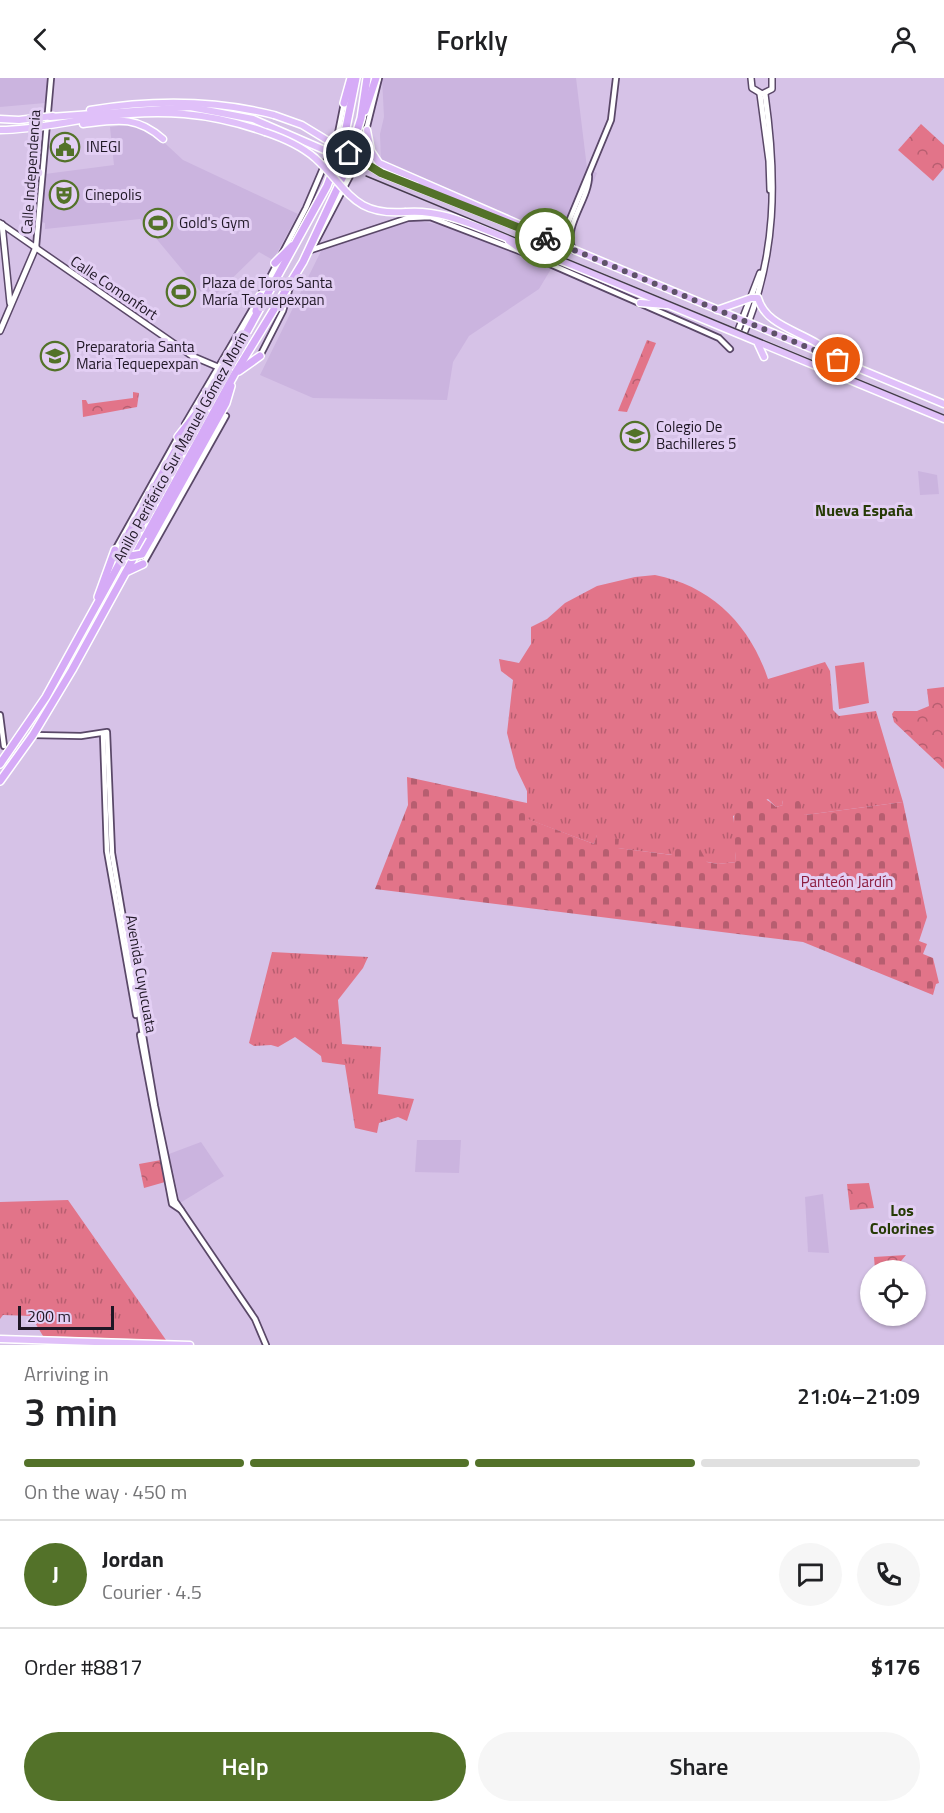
<!DOCTYPE html>
<html lang="en">
<head>
<meta charset="utf-8">
<style>
	body { margin:0; font-family:"Titillium Web",sans-serif; background:#f6f6f6; color:#202124; height:100vh; display:flex; flex-direction:column; font-size:22px; white-space:nowrap }
	* { box-sizing:border-box; margin:0 }
	p { font-size:20px; color:#757577 }
	.icon { flex:none; width:33px; height:33px; fill:none; stroke:currentColor; stroke-width:2; stroke-linecap:round; stroke-linejoin:round }
	.map { position:relative; height:1267px; overflow:hidden }
	.side { display:flex; flex-direction:column; background:#fff; flex:1 }
	.side>* { flex:none }
	.tools { position:absolute; left:860px; top:1182px; display:grid; gap:12px }
	.tools a { display:grid; place-items:center; width:66px; height:66px; border-radius:50%; background:#fff; box-shadow:0 2px 4px #0004; font-size:30px }
	.scale { position:absolute; left:18px; bottom:15px; width:96px; box-sizing:border-box; padding-left:6px; border:3px solid #1f1725; border-top:0; font-size:16px; line-height:21px; white-space:nowrap; color:#1f1725; -webkit-text-stroke:4px #e3cff4; paint-order:stroke }
	.pin { position:absolute; display:grid; place-items:center; width:51px; height:51px; color:#fff; margin:-26px; border:3px solid #fff; border-radius:50%; box-shadow:0 2px 6px #0007 }
	.courier { position:absolute; display:grid; place-items:center; width:60px; height:60px; margin:-30px; border:4px solid #537229; border-radius:50%; background:#fff; color:#222; box-shadow:0 2px 8px #0007 }
	.overview em { font-style:normal; font-weight:600 }
	.overview div { display:flex; flex-direction:column-reverse }
	.overview { display:flex; align-items:center; justify-content:space-between; height:102px; padding:0 24px }
	h1 { font-size:39px; font-weight:600; line-height:45px }
	.bar { display:grid; grid-template-columns:repeat(4,1fr); gap:9px 6px; align-content:center; height:72px; padding:0 24px }
	.bar i { height:8px; border-radius:4px; background:#e0e0e0 }
	.bar .current { background:#537229 }
	.bar p { grid-column:span 4 }
	.line { display:flex; align-items:center; gap:15px; padding:0 24px; border-top:2px solid #e0e0e0 }
	.line div { flex:1 }
	.round { display:grid; place-items:center; flex:none; width:63px; height:63px; border-radius:32px; background:#f6f6f6 }
	.cta { display:flex; gap:12px; margin-top:auto; padding:12px 24px }
	.cta a { flex:1; height:69px; border-radius:36px; background:#537229; color:#fff; font-size:24px; font-weight:600; line-height:69px; text-align:center }
	.cta a+a { background:#f6f6f6; color:#202124 }
	header { display:flex; justify-content:space-between; align-items:center; height:78px; padding:0 24px; background:#fff; font-size:27px; font-weight:600 }
	.map>svg:first-child { display:block }
</style>
</head>
<body>
<header><svg class="icon" aria-label="back" viewBox="0 0 24 24"><path d="M15 5l-7 7 7 7"/></svg>Forkly<svg class="icon" aria-label="person" viewBox="0 0 24 24"><circle cx="12" cy="8" r="4"/><path d="M4 21q1-7 8-7t8 7"/></svg></header>
<div class="map">
<svg width="944" height="1267" viewBox="0 0 944 1267">
	<defs>
		<pattern id="grass-tufts" width="24" height="20" patternUnits="userSpaceOnUse" patternTransform="scale(1.5)"><rect width="24" height="20" fill="#e27489"/><path d="M3 7l-1-3M5 7V3M7 7l1-3M15 17l-1-3M17 17v-4M19 17l1-3" fill="none" stroke="#b75e70"/></pattern>
		<pattern id="cemetery-stones" width="16" height="16" patternUnits="userSpaceOnUse" patternTransform="scale(1.5)"><rect width="16" height="16" fill="#e27489"/><path d="M2 7V4a2 2 0 0 1 4 0v3zM10 15v-3a2 2 0 0 1 4 0v3z" fill="#b75e70"/></pattern>
		<pattern id="park-crowns" width="20" height="18" patternUnits="userSpaceOnUse" patternTransform="scale(1.5)"><rect width="20" height="18" fill="#e27489"/><path d="M2 6a3 3 0 1 1 6 0M12 15a3 3 0 1 1 6 0" fill="none" stroke="#b75e70"/></pattern>
	</defs>
	<rect width="100%" height="100%" fill="#d6c2e7"/>
	<g fill="#cbb4df">
		<polygon points="0,0 48,0 45,25 0,29"/>
		<polygon points="382,0 576,0 587,90 597,95 569,163 381,83 380,56 384,39"/>
		<polygon points="134,46 155,56 183,82 298,136 273,182 259,174 212,220 199,212 140,141 45,151 45,145 42,144 45,96 114,87 110,49"/>
		<polygon points="415,142 450,149 551,191 539,211 469,258 453,284 447,322 313,320 260,297 322,171"/>
		<polygon points="918,393 937,397 939,416 920,417"/>
		<polygon points="417,1062 461,1062 459,1095 415,1094"/>
		<polygon points="201,1064 224,1098 180,1125 169,1076"/>
		<polygon points="823,1116 829,1175 808,1174 805,1119"/>
	</g>
	<g fill="url(#grass-tufts)">
		<path d="M655,497C712,508 750,547 768,601L825,584L830,593L833,632L839,638L876,633L903,724L805,737L782,722L783,727L776,729L768,721L733,738L736,784L718,786L673,777L617,770L597,757L594,766L527,741V713L516,690L507,655L513,602L501,593L499,581L519,585L531,566V549L547,541L565,525L597,508L635,499Z"/>
		<polygon points="272,874 368,879 363,890 338,922 342,966 381,969 378,1016 414,1021 407,1043 398,1039 379,1045 377,1055 355,1050 345,987 322,984 321,978 295,959 278,969 271,967 254,968 249,965"/>
		<polygon points="68,1122 166,1262 43,1258 31,1238 3,1237 0,1241 0,1124"/>
	</g>
	<path fill="url(#cemetery-stones)" d="M407,699L527,725L528,741L594,766L597,756L619,761L618,770L672,777L674,771H700L707,784L718,786L736,784C735,763 724,728 751,720C762,717 768,722 776,729L783,727L782,722L798,720L805,737L903,724L927,839L919,863L927,866L923,876L933,880L939,905L936,906L933,917L803,864L375,811L408,727Z"/>
	<g fill="url(#park-crowns)">
		<polygon points="921,46 944,67 944,90 933,103 898,72"/>
		<polygon points="647,262 656,265 627,334 618,333"/>
		<polygon points="133,314 139,315 137,329 83,339 82,322 86,322 88,326 133,320"/>
		<polygon points="944,609 944,691 894,644 892,636 894,633 917,633 929,628 927,611"/>
		<polygon points="161,1082 165,1104 144,1110 139,1086"/>
		<polygon points="869,1105 874,1130 850,1132 847,1106"/>
		<polygon points="906,1177 897,1188 898,1192 875,1192 874,1179"/>
	</g>
	<polygon fill="#e27489" points="864,584 869,625 839,631 835,588"/>
	<g fill="none" stroke-linecap="round" stroke-linejoin="round">
		<g stroke="#5a4868" stroke-width="8">
			<g id="tertiary">
				<polyline points="553,163 565,153 611,42 616,0"/>
				<polyline points="36,169 51,0"/>
				<polyline points="313,169 359,81 379,0"/>
				<polyline points="311,172 408,140 430,139 527,176 692,248 719,260 730,271"/>
				<path d="M573,172C562,149 589,122 589,98"/>
				<polyline points="260,278 283,233 290,209"/>
				<polyline points="185,346 260,218 306,130 338,55 344,25"/>
				<polyline points="115,472 178,359"/>
				<polyline points="143,486 226,338"/>
				<polyline points="0,637 4,668"/>
				<polyline points="103,656 107,773 136,937"/>
				<polyline points="33,657 81,658 107,654 112,775 155,1028 175,1123 255,1241 266,1267"/>
				<polyline points="140,957 172,1126 181,1132"/>
			</g>
		</g>
		<g stroke="#5a4868" stroke-width="8">
			<g id="secondary">
				<polyline points="751,0 752,10 762,16 772,11 772,0"/>
				<polyline points="760,16 769,83 770,112"/>
				<polyline points="0,145 192,278 218,289"/>
				<polyline points="2,146 10,225"/>
				<polyline points="0,253 36,169"/>
				<polyline points="737,255 760,195"/>
				<path d="M743,258C777,178 777,101 765,16"/>
			</g>
		</g>
		<g stroke="#fff" stroke-width="9">
			<g id="primary">
				<path d="M90,32C150,22 215,22 274,37"/>
				<polyline points="50,39 190,29 253,41 329,74"/>
				<polyline points="0,41 19,42 53,38"/>
				<path d="M83,46C116,42 136,37 163,61"/>
				<path d="M0,52C34,52 68,43 101,39C160,31 209,34 265,54"/>
				<polyline points="367,52 371,73 379,85 537,154"/>
				<polyline points="417,109 553,163 944,326"/>
				<path d="M406,134C441,131 472,147 504,159L944,341"/>
				<polyline points="509,163 527,176"/>
				<polyline points="640,225 666,227"/>
				<path d="M717,232L751,220H758C767,253 813,253 836,281"/>
				<polyline points="758,266 764,279"/>
				<polyline points="0,1261 190,1267"/>
			</g>
		</g>
		<g stroke="#fff" stroke-width="10">
			<g id="trunk">
				<polyline points="344,25 351,0"/>
				<polyline points="365,33 376,0"/>
				<polyline points="275,185 292,168"/>
				<polyline points="256,233 260,218"/>
				<polyline points="239,293 260,278"/>
				<polyline points="178,359 207,322"/>
				<polyline points="129,455 175,373 191,351"/>
				<polyline points="150,462 226,325 231,308"/>
				<polyline points="128,493 143,486"/>
				<polyline points="98,519 115,472"/>
				<polyline points="0,686 46,619 327,108 343,65 356,0"/>
				<polyline points="0,703 33,657 72,592 234,297 303,184 344,96 361,40 367,0"/>
			</g>
		</g>
		<use href="#tertiary" stroke="#fff" stroke-width="4.5"/>
		<use href="#secondary" stroke="#fff" stroke-width="5"/>
		<use href="#primary" stroke="#e0c0f9" stroke-width="6"/>
		<use href="#trunk" stroke="#d6abf7" stroke-width="7"/>
		<polyline stroke="#463b4e" stroke-width="1.5" points="366,98 944,337"/>
		<g stroke="#fff" stroke-width="9" stroke-linecap="butt">
			<g id="primary-bridge">
				<polyline points="274,37 302,47 381,95 417,109"/>
				<path d="M265,54C283,60 300,67 315,80C349,111 352,138 406,134"/>
			</g>
		</g>
		<g stroke="#fff" stroke-width="10" stroke-linecap="butt">
			<polyline id="trunk-bridge" points="129,455 123,468 131,478 142,476 150,462"/>
		</g>
		<use href="#primary-bridge" stroke="#e0c0f9" stroke-width="6"/>
		<use href="#trunk-bridge" stroke="#d6abf7" stroke-width="7"/>
	</g>
	<g fill="none" stroke-linecap="round" stroke-linejoin="round">
		<polyline stroke="#5f5369" stroke-width="6" stroke-dasharray="0 10.8" points="545,160 838,282"/>
		<polyline stroke="#537229" stroke-width="8" points="349,75 381,95 545,160"/>
	</g>
	<defs>
		<g id="civic-ring" transform="scale(1.5)"><circle r="9.5" fill="#e3cff4" stroke="#537229" stroke-width="1.5"/><path d="M-.6-6.5H3V-4.5H.6V-3L4-1V1h2V6H-6V1h2V-1L-.6-3ZM-1.2 2.5V6h2.4V2.5Z" fill="#537229"/></g>
		<g id="theatre-ring" transform="scale(1.5)"><circle r="9.5" fill="#e3cff4" stroke="#537229" stroke-width="1.5"/><path d="M-5-5.5Q0-4 5-5.5V0Q5 5 0 6Q-5 5-5 0ZM-3.3-2.5H-1v1.5H-3.3ZM1-2.5H3.3v1.5H1ZM-2.8 1Q0 5.5 2.8 1Z" fill="#537229"/></g>
		<g id="stadium-ring" transform="scale(1.5)"><circle r="9.5" fill="#e3cff4" stroke="#537229" stroke-width="1.5"/><path d="M0-5a6.5 5 0 1 0 0 10a6.5 5 0 1 0 0-10ZM-3.5-1.8h7v3.6h-7Z" fill="#537229"/></g>
		<g id="university-ring" transform="scale(1.5)"><circle r="9.5" fill="#e3cff4" stroke="#537229" stroke-width="1.5"/><path d="M0-5L7-2L0 1L-7-2ZM-4 1L0 2.5L4 1V4Q0 6-4 4Z" fill="#537229"/></g>
	</defs>
	<g fill-rule="evenodd">
		<use href="#civic-ring" x="65" y="69"/>
		<use href="#theatre-ring" x="64" y="117"/>
		<use href="#stadium-ring" x="158" y="145"/>
		<use href="#stadium-ring" x="181" y="214"/>
		<use href="#university-ring" x="55" y="278"/>
		<use href="#university-ring" x="635" y="358"/>
	</g>
	<g text-anchor="middle" stroke-width="6" stroke-linejoin="round" paint-order="stroke">
		<g font-size="15" fill="#1f1725" stroke="#e3cff4" text-anchor="start">
			<text x="86" y="74">INEGI</text>
			<text x="85" y="122">Cinepolis</text>
			<text x="179" y="150">Gold's Gym</text>
			<text x="202" y="210">Plaza de Toros Santa<tspan x="202" dy="17">María Tequepexpan</tspan></text>
			<text x="76" y="274">Preparatoria Santa<tspan x="76" dy="17">Maria Tequepexpan</tspan></text>
			<text x="656" y="354">Colegio De<tspan x="656" dy="17">Bachilleres 5</tspan></text>
		</g>
		<g font-size="15" fill="#1f1725" stroke="#e3cff4">
			<text transform="translate(31 94) rotate(-86)" y="5">Calle Independencia</text>
			<text transform="translate(114 210) rotate(34)" y="5">Calle Comonfort</text>
			<text transform="translate(181 369) rotate(-61)" y="5">Anillo Periférico Sur Manuel Gómez Morín</text>
			<text transform="translate(141 896) rotate(80)" y="5">Avenida Cuyucuata</text>
		</g>
		<g font-size="15" fill="#8b1b3d" stroke="#e3cff4">
			<text x="847" y="809">Panteón Jardín</text>
		</g>
		<g font-size="16" font-weight="bold" fill="#263a05" stroke="#e3cff4">
			<text x="864" y="438">Nueva España</text>
			<text x="902" y="1138">Los<tspan x="902" dy="18">Colorines</tspan></text>
		</g>
	</g>
</svg>
<div class="tools">
<a><svg class="icon" aria-label="locate" viewBox="0 0 24 24"><circle cx="12" cy="12" r="6"/><path d="M12 2v4M12 18v4M2 12h4M18 12h4"/></svg></a>
</div>
<div class="scale">200 m</div>
<div class="pin" style="left:838px;top:282px;background:#ea580c"><svg class="icon" aria-label="bag" viewBox="0 0 24 24"><path d="M5 8h14l-1 12H6zM9 8a3 3 0 0 1 6 0"/></svg></div>
<div class="pin" style="left:349px;top:75px;background:#1f2937"><svg class="icon" aria-label="home" viewBox="0 0 24 24"><path d="M3 11l9-7 9 7M6 9v11h12V9"/></svg></div>
<div class="courier" style="left:545px;top:160px"><svg class="icon" aria-label="bike" viewBox="0 0 24 24"><circle cx="6" cy="16" r="4"/><circle cx="18" cy="16" r="4"/><path d="M6 16l4-8h5l3 8M10 8l3 8H6M13 5h3"/></svg></div>
</div>
<section class="side">
<div class="overview"><div><h1>3 min</h1><p>Arriving in</p></div><em>21:04–21:09</em></div>
<div class="bar"><i class="current"></i><i class="current"></i><i class="current"></i><i></i><p>On the way · 450 m</p></div>
<div class="line" style="height:108px"><b class="round" style="background:#537229;color:#fff">J</b><div><b>Jordan</b><p>Courier · 4.5</p></div><a class="round"><svg class="icon" aria-label="chat" viewBox="0 0 24 24"><path d="M4 5h16v11H9l-5 4z"/></svg></a><a class="round"><svg class="icon" aria-label="phone" viewBox="0 0 24 24"><path d="M5 4h4l2 5-3 2q2 4 5 5l2-3 5 2v4C11 20 4 13 5 4z"/></svg></a></div>
<div class="line" style="height:78px"><div>Order #8817</div><b>$176</b></div>
<div class="cta"><a>Help</a><a>Share</a></div>
</section>
</body>
</html>
